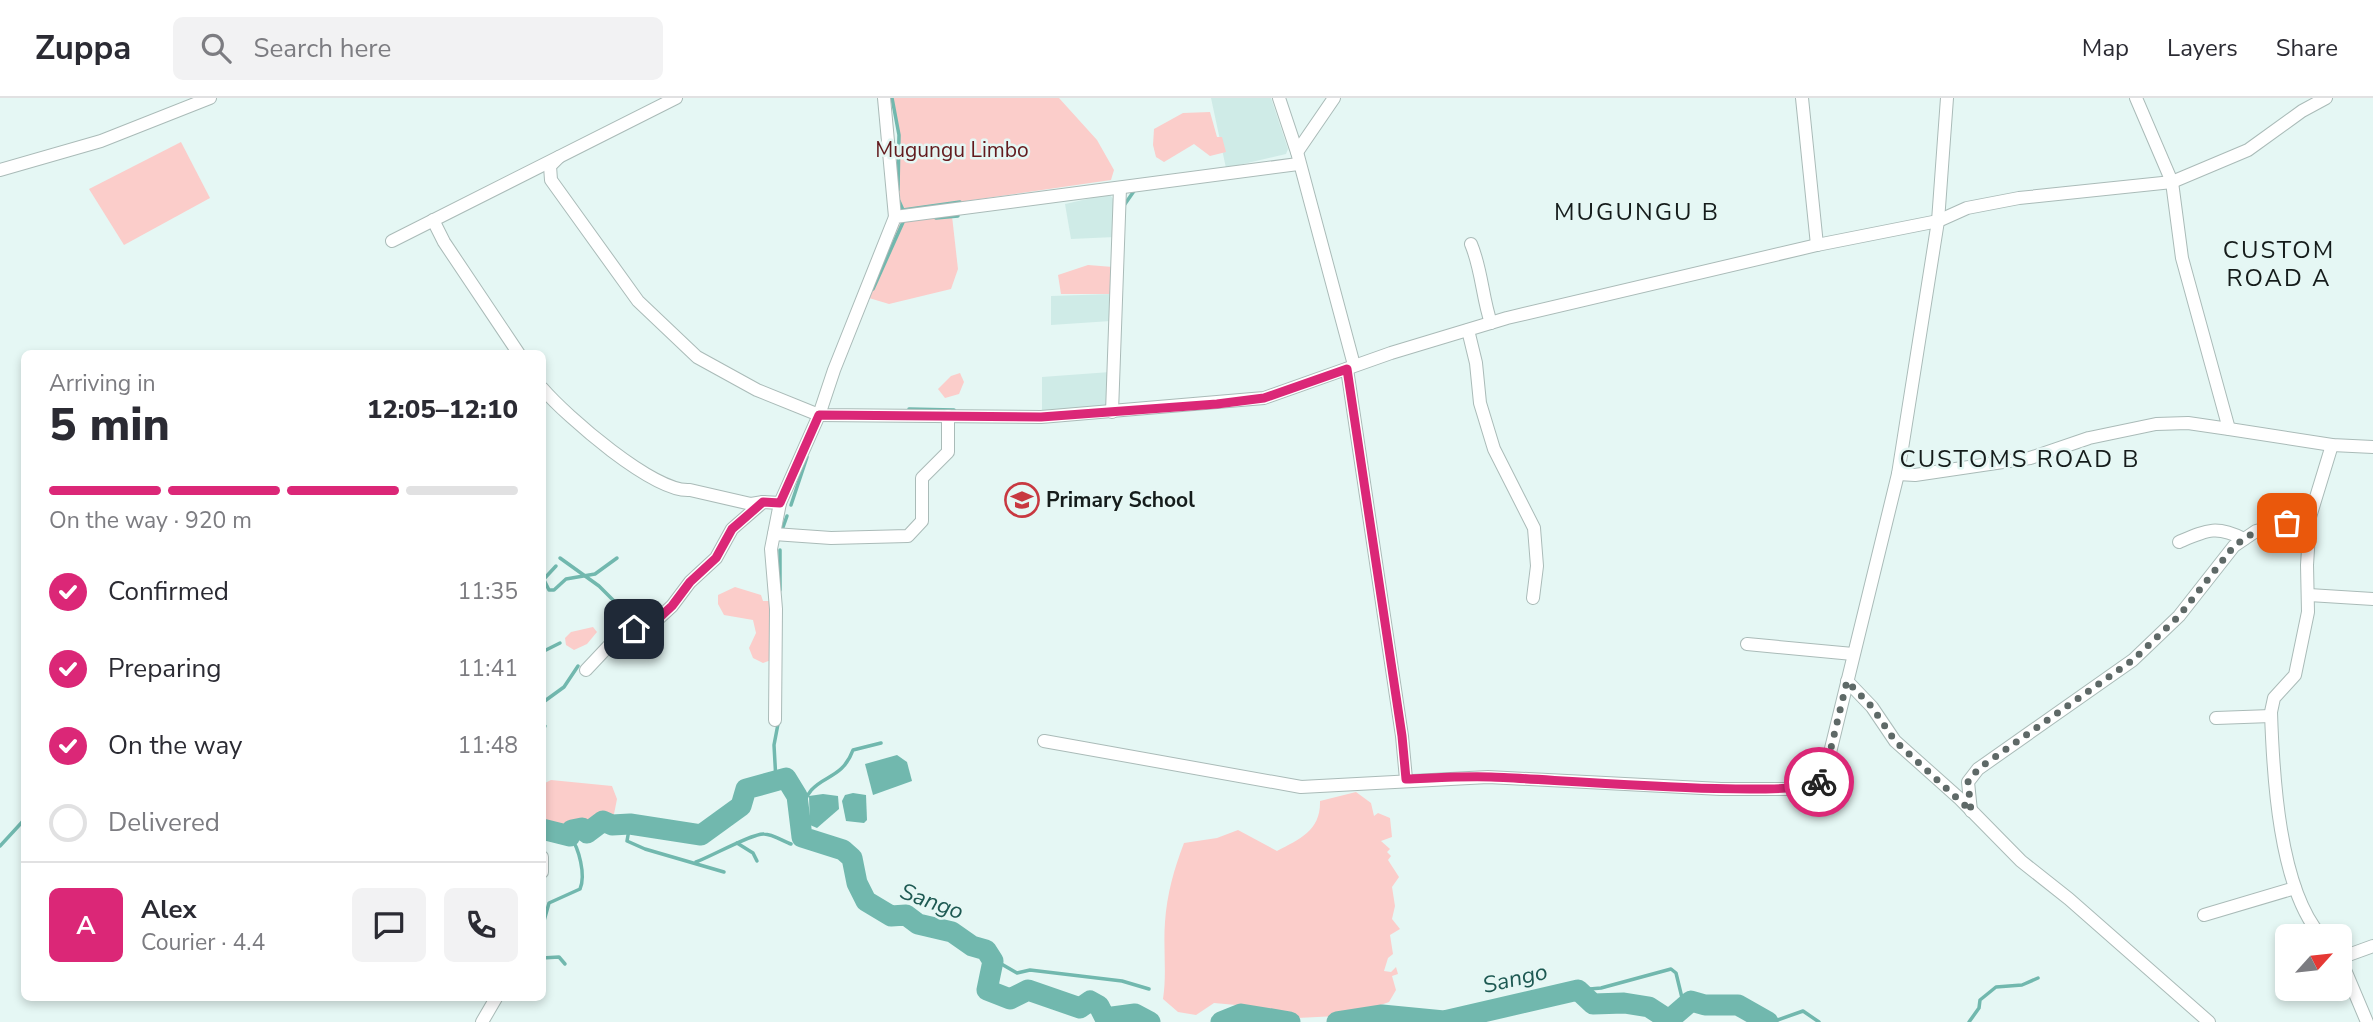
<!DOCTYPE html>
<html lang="en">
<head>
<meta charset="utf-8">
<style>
	body { margin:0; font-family:"Nunito Sans",sans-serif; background:#f2f2f3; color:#2b2b33; height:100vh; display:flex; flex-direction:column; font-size:26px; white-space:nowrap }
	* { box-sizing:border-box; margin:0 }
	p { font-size:23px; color:#7c7c81 }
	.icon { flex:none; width:38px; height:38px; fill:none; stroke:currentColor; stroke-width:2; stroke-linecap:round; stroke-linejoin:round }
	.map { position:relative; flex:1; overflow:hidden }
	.details { position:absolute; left:21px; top:252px; width:525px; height:651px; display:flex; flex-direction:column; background:#fff; border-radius:10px; box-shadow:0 4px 10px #0003 }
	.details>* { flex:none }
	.needle { width:46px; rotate:63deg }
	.tools { position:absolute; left:2275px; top:826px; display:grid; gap:14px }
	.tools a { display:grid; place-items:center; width:77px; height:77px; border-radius:10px; background:#fff; box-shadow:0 4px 10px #0003; font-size:35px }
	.pin { position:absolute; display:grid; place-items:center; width:60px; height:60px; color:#fff; margin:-30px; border-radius:14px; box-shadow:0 4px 10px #0006 }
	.courier { position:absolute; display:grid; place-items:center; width:70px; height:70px; margin:-35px; border:5px solid #db2777; border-radius:50%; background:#fff; color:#222; box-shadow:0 2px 9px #0007 }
	.summary em { font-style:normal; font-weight:800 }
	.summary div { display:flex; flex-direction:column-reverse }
	.summary { display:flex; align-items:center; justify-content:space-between; height:119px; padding:0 28px }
	h1 { font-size:46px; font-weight:800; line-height:52px }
	.bar { display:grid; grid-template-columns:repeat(4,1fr); gap:10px 7px; align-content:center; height:84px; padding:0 28px }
	.bar i { height:9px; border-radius:5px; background:#e1e1e2 }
	.bar .on { background:#db2777 }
	.bar p { grid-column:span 4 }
	.line { display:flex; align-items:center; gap:18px; padding:0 28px; border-top:2px solid #e1e1e2 }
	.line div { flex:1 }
	.round { display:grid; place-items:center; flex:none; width:74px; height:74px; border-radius:10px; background:#f2f2f3 }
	ol { padding:0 28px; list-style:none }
	li { display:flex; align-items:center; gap:21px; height:77px }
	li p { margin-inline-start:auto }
	li .icon { padding:7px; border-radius:50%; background:#db2777; color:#fff; stroke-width:4 }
	li:last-child { color:#7c7c81 }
	li i { width:38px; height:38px; border:4px solid #e1e1e2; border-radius:50% }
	header { display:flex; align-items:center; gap:42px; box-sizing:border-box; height:98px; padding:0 35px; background:#fff; border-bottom:2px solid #e1e1e2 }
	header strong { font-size:33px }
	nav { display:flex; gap:38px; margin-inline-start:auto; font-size:24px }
	.search { width:490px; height:63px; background:#f2f2f3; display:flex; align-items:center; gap:18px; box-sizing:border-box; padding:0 24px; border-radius:10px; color:#7c7c81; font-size:26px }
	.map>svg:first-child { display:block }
</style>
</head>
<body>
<header>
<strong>Zuppa</strong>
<div class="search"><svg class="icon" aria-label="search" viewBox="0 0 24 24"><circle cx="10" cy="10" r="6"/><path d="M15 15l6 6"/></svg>Search here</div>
<nav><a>Map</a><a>Layers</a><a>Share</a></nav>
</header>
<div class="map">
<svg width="2373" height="924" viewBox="0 0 2373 924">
	<rect width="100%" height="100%" fill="#e5f7f4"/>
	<g fill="#cfebe7">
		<polygon points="1211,0 1271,0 1288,51 1286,56 1226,70"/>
		<polygon points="1105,97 1111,98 1115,104 1115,139 1071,141 1065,106"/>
		<polygon points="1112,196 1111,223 1051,227 1051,198"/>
		<polygon points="1110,274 1109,309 1042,313 1042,279"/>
	</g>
	<g fill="#fbcdca">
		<polygon points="893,0 1059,0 1097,42 1114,72 1111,82 903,112 899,106 900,37"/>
		<polygon points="1210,14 1217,39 1222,39 1226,54 1210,58 1194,46 1164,64 1156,59 1153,47 1154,31 1183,15"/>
		<polygon points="181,44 210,100 124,147 89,91"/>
		<polygon points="952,118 958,171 951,191 889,206 869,200 899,127 905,122"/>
		<polygon points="1088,167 1113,169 1112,196 1061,196 1058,177"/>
		<polygon points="960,275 964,284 959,296 945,300 938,291 951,278"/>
		<polygon points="735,489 761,497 763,503 771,503 771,562 763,565 753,560 749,550 756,535 753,522 724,517 718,506 718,497"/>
		<polygon points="593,529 597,534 587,546 574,552 566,547 565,540 571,534"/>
		<polygon points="551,682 612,688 617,701 614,716 605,717 590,727 543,727 543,686"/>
		<path d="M1356,694L1371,705L1374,718L1378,715L1390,720L1392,739L1381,743L1390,751L1387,754L1391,758L1388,762L1399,779L1392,789L1395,808L1392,821L1400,831L1390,837L1393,856L1388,860L1384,873L1391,874L1396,869L1398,876L1392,878L1396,892L1389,904L1375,909L1378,916L1297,920L1247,908L1214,905L1196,917L1178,914L1163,901C1167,875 1163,850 1165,824C1167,796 1174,771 1184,745L1217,740L1238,732L1277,753C1300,741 1321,732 1320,703Z"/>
	</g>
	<g fill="#71b8ae">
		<polygon points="897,657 907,664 912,683 873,697 865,666"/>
		<polygon points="853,695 866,697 867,722 864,725 846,723 842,703 845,697"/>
		<polygon points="823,696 838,698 839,711 817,730 810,727 809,698"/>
	</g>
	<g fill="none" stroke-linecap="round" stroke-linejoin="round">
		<g stroke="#71b8ae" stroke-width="3.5">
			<polyline points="892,0 899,37 898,92"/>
			<polyline points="899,103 903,112 960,104"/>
			<polyline points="1125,106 1134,93"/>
			<polyline points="936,120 958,118"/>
			<polyline points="873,191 904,122"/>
			<polyline points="909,311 954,312"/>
			<polyline points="791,407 807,359"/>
			<polyline points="782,432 787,418"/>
			<polyline points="780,452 780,492"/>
			<polyline points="560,460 599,488 621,510"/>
			<polyline points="542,478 549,492 554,492 566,481 595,476 617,460"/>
			<polyline points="543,482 556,468"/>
			<polyline points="542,554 560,545"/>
			<polyline points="542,605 564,589 578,568"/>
			<polyline points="542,634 545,628"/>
			<polyline points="776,683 774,647 778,626"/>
			<path d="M800,719C809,671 839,690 853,652L881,645"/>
			<polyline points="630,726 627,743 645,751 724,774"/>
			<polyline points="737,745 753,755 757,763"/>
			<polyline points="0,748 24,722"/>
			<path d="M696,764C712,758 753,735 764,736C772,736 783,743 791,746"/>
			<path d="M542,830L549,805L580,791C586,777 579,750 570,738"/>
			<polyline points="542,860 559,859 565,866"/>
			<polyline points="991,860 1017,875 1030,872 1122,883 1149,891"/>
			<polyline points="1578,892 1601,890 1671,871 1676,875 1684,908"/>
			<polyline points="1772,924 1803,913 1819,924"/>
			<polyline points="1969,924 1979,910 1980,902 1996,889 2022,887 2038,880"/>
		</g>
		<g stroke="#71b8ae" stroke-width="21">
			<polyline points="542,731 570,738 572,732 582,730 587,735 603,723 612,727 630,726 701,737 741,708 746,691 786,680 797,698 802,739 843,752 852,760 857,785 866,803 891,818 906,817 918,826 952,834 972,848 986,852 993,863 987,892 1010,901 1028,892 1080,910 1090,903 1099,908 1105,920 1135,916 1150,924"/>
			<polyline points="1221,924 1241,916 1290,924"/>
			<polyline points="1337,924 1382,917 1444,923 1578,892 1593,906 1624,905 1649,909 1669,922 1691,903 1705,907 1738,907 1768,924"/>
		</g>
		<g stroke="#aabbb8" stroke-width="14">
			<g id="street">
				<polyline points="884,0 895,119"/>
				<polyline points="1279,0 1297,54 1354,267"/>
				<polyline points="1802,0 1817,147"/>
				<polyline points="1297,54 1334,0"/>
				<polyline points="559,59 550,68 551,82 638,203 697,259 757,292 819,317 1041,319 1264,300 1391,255 1507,220 1817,147 1938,123 1967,110 2019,100 2172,84 2248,52 2302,13 2326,0"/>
				<polyline points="0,72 101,43 210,0"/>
				<polyline points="433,122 444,144 519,256"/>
				<polyline points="392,143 676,0"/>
				<path d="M1471,146C1482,172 1482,199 1491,225"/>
				<polyline points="1468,232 1476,265 1480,305 1494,351 1534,430 1537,468 1533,500"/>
				<polyline points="1347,271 1402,638 1406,681"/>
				<path d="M542,290C566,318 654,395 690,392L751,406L763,404"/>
				<polyline points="1112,314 1120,90"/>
				<polyline points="2229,331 2332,347 2373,349"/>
				<polyline points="1898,376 1915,377 2030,360 2089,340 2156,326 2188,325 2229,331 2182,160 2172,84 2136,0"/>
				<polyline points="774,436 831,440 908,438 922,423 922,380 948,354 948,318"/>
				<path d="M2179,444C2207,432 2216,427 2244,441"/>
				<polyline points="2309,497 2373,501"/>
				<polyline points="1747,546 1853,556"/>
				<polyline points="586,572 618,538 659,520 672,508 690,484 716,460 732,431 763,404 780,405"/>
				<polyline points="1847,583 1872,609 1895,643 1960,701 2021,763 2069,801 2209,924"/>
				<polyline points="2216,620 2271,618"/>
				<polyline points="775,622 776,511 771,451 780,405 819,317 834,272 895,119 1298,66"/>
				<path d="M1044,643L1301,689L1488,679L1721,691H1804C1816,688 1821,683 1826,671L1898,376L1938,123L1947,0"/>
				<polyline points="1971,713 1968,684 1978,671 2133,562 2179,518 2234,448 2256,433 2310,419"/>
				<polyline points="542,759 542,774"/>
				<polyline points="2204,817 2295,790"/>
				<path d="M2321,838C2279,790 2273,677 2271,614L2274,600L2295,577L2308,514L2307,467L2310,419L2332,347"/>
				<polyline points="2340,860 2367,924"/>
				<polyline points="2340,860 2373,848"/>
				<polyline points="482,924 496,900"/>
			</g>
		</g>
		<use href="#street" stroke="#fff" stroke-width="12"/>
	</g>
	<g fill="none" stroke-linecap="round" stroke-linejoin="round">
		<polyline stroke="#5e6967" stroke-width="7" stroke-dasharray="0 12.6" points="1819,684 1826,671 1847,583 1872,609 1895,643 1971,713 1968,684 1978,671 2133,562 2179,518 2234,448 2256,433 2287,425"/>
		<path stroke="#db2777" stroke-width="9" d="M634,531L659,520L672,508L690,484L716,460L732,431L763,404L780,405L819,317L1041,319L1217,306L1264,300L1347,271L1402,638L1406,681C1434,680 1463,678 1491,679C1538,680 1797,702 1819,684"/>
	</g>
	<defs>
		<g id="school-ring" transform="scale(1.75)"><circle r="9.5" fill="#e5f7f4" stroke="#c83840" stroke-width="1.5"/><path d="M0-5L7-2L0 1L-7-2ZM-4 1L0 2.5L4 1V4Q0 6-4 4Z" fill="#c83840"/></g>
	</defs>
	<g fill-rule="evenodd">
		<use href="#school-ring" x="1022" y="402"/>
	</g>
	<g text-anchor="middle" stroke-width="5" stroke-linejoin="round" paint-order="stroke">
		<g font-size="21" fill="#621a1d" stroke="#e5f7f4">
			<text x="952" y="59">Mugungu Limbo</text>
		</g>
		<g font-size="21" font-weight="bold" fill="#151c1b" stroke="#e5f7f4" text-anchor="start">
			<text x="1046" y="409">Primary School</text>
		</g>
		<g font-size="23" font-style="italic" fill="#1d5952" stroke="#e5f7f4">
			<text transform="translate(932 803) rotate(20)" y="8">Sango</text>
			<text transform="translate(1515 880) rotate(-13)" y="8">Sango</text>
		</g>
		<g font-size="24" letter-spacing="2" fill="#151c1b" stroke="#e5f7f4">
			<text x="1637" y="122">MUGUNGU B</text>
			<text x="2279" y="160">CUSTOM<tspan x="2279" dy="28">ROAD A</tspan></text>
			<text x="2020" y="369">CUSTOMS ROAD B</text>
		</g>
	</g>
</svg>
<div class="tools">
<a><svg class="needle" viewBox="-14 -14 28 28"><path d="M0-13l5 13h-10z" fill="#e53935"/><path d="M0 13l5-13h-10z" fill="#7c7c81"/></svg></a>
</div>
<div class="pin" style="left:2287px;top:425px;background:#ea580c"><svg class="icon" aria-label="bag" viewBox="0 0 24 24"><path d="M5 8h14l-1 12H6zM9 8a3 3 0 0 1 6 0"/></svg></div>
<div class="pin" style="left:634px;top:531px;background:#1f2937"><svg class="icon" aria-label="home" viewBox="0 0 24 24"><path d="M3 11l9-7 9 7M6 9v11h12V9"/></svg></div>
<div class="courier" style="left:1819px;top:684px"><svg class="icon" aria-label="bike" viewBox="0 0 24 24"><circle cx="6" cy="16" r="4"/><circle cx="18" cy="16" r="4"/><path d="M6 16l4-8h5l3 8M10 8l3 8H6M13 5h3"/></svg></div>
<section class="details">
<div class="summary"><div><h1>5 min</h1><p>Arriving in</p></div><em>12:05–12:10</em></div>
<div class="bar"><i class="on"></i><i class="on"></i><i class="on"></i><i></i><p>On the way · 920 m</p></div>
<ol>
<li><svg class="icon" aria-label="check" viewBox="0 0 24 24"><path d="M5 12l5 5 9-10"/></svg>Confirmed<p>11:35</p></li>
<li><svg class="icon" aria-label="check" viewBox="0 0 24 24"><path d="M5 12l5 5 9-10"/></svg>Preparing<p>11:41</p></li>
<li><svg class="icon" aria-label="check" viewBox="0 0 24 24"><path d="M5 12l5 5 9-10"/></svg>On the way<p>11:48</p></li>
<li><i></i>Delivered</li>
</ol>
<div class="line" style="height:126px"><b class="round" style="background:#db2777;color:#fff">A</b><div><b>Alex</b><p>Courier · 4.4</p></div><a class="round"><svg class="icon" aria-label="chat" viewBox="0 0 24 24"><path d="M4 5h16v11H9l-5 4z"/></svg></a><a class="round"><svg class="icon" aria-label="phone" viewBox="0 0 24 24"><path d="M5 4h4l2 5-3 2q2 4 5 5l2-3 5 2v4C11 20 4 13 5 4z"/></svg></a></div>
</section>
</div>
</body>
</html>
